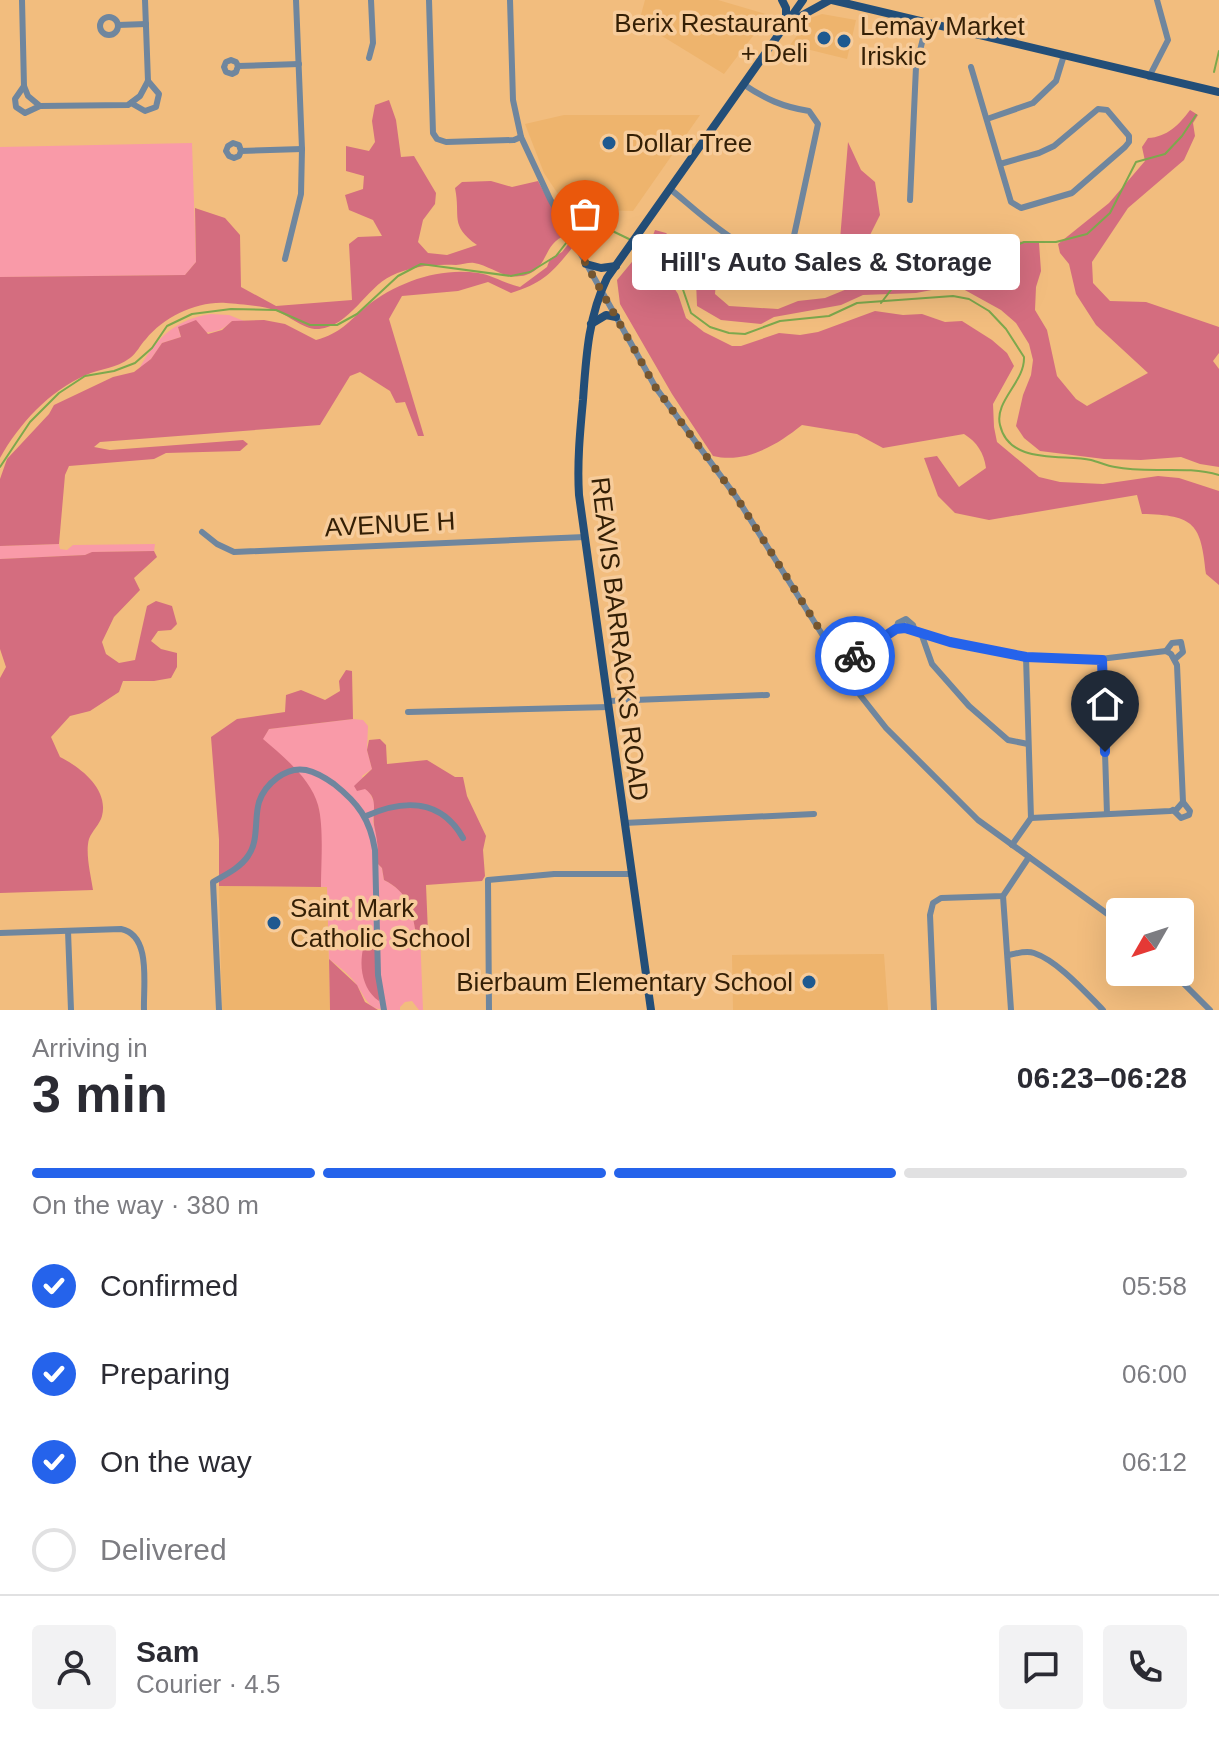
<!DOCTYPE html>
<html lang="en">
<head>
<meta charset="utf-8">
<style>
	body { margin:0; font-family:Arial,sans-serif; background:#f2f2f3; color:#2b2b33; height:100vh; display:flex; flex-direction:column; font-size:30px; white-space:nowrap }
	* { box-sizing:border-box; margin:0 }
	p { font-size:26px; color:#7c7c81 }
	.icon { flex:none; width:44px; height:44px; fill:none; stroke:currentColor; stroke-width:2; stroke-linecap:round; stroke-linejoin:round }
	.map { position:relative; height:1010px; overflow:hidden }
	.side { display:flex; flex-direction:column; background:#fff; flex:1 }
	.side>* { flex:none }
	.needle { width:52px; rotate:231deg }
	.controls { position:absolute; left:1106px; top:898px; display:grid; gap:16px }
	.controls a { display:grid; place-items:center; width:88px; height:88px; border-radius:8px; background:#fff; box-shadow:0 8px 32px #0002; font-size:40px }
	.pin { position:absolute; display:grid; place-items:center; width:68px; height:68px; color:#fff; margin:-82px -34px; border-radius:50% 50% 50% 0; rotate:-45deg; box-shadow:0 0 8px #0007 }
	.pin .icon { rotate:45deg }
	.courier { position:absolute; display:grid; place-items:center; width:80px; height:80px; margin:-40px; border:6px solid #2563eb; border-radius:50%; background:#fff; color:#222; box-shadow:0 2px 10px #0007 }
	.bubble { position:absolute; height:56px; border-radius:8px; background:#fff; box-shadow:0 8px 32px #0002; font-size:26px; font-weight:600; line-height:56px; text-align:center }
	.head em { font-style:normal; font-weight:600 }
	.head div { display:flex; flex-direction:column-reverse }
	.head { display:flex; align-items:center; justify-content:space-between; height:136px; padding:0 32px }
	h1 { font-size:52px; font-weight:600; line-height:60px }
	.bar { display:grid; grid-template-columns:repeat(4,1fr); gap:12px 8px; align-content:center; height:96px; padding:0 32px }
	.bar i { height:10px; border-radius:6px; background:#e1e1e2 }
	.bar .on { background:#2563eb }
	.bar p { grid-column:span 4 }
	.line { display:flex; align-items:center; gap:20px; padding:0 32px; border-top:2px solid #e1e1e2 }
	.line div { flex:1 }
	.round { display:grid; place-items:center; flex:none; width:84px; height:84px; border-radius:8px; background:#f2f2f3 }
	ol { padding:0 32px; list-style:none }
	li { display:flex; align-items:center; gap:24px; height:88px }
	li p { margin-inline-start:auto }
	li .icon { padding:8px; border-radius:50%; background:#2563eb; color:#fff; stroke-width:4 }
	li:last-child { color:#7c7c81 }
	li i { width:44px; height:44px; border:4px solid #e1e1e2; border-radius:50% }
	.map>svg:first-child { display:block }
</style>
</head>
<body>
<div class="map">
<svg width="1219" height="1010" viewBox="0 0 1219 1010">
	<rect width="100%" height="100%" fill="#f2bd7e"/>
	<g fill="#eeb46d">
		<polygon points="645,0 718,0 769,15 724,74 639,22"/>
		<polygon points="822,14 856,20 847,59 790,45 810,18"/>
		<polygon points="564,115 700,115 633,211 568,209 544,173 525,124"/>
		<polygon points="219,886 327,887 330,1010 222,1010"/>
		<polygon points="884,954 888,1010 733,1010 732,955"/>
	</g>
	<g fill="#f99aa8">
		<polygon points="192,143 196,262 185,275 0,277 0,147"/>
		<path d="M211,314L229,315L244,321H232C215,338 200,332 178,328L181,337L162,343L151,359L139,369C156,338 176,319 211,314Z"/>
		<polygon points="59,544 60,549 67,550 73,545 155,544 154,551 93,552 85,555 0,559 0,546"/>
		<path d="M353,719L363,720L368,726L367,750L372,769L362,776L375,804L373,821L379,845L377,863L382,868L384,880C408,892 412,908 416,933H420L423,1010H419L412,1001L405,1002L400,1007V1010C371,1010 372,1010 358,987C351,975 339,967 329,959L327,887H321L319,808L262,739L269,729Z"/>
	</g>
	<g fill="#d46d7f">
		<path d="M389,100L396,120L401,157L414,156L436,193L435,204L423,220L418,242L428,253L447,255L477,245C449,225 461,217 455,188L462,182L491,181L512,187L538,181L567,235C542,243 550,267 526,275C505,281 492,266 474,263C469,262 462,265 456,265C434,264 411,266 391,276C366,288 350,326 319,329C303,330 289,315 274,310C263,306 238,304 226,303C197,301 164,317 146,339C140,345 137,353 130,358C116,369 101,368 86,375C49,391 19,424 0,458V277L185,275L196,262L195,208L225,218L240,235L241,287L276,306L352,300L349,244L358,237L382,236L373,220L349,210L345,195L363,189L364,176L346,171V146L369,151L375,142L372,121L375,105Z"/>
		<path d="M1190,110L1198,115L1193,123L1195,136L1184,160L1128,208L1092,262L1093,283L1110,301L1146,302L1219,327V353L1213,361L1219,369V467L1200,464L1181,457L1141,460L1104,459L1040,451L1024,438L1016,426L1023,395L1031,375L1033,360L1029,344L1016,323L1001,310L963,289L942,288L916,293L863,295L841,305L774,317L761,324L721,320L697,306L696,281L664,246L652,238L655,230L666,233L716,281L715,294L729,306L778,309L798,301L825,298L852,287L839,252L848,142L861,170L875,182L880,215L870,235L881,247L943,257H962L997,240L1039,243L1041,271L1036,287L1035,310L1047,330L1057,376L1076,399L1087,406L1148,373L1096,325L1076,294L1069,264L1060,253L1058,244L1109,203L1145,161L1142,147L1148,138C1167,137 1179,125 1190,110Z"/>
		<path d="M570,242L572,248C552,273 543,283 511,293L488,282L458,291L402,296L389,319L424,436H418L405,402L396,403L390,391L360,372L350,376L320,425L100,442L94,447L110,450L243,440L248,444L240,451L166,453L154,459L69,466L65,475L59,544L0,546V479L7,459L49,414L54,405L113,377L134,372L151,359L162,343L181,337L178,327L196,320L208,334L222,330L232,321L264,320L285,324L316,340C341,333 348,322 367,306C397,282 440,267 478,273C493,275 505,284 520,287L547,267L550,259L562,252Z"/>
		<path d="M636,257L656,260L678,294L686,318L704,332L732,346H741L779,333L800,335L818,332L875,311L903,315L922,314L945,322L962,321L992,340L1007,353L1014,366L993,404L994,427L997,442L1039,477L1060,482L1103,484L1158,476L1179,478L1219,491V585L1206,574C1201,524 1195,515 1142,514L1137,495L989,520L955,513L938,496L924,458L937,456L959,487L986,468C984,453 977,442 964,434L883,448L857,434L802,425C777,445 746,464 713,456L672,394L620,304L617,280Z"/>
		<path d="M154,551L157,557L134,578L140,590L114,617L102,642L106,654L119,663L135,660L147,606L156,601L172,606L177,624L171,630L158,631L151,641L161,649L177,653V667L171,678L154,681H123L119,692L90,711L70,716L51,737L60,757C80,767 109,789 102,816C100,824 92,831 89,839C85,853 91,876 93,890L0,893V678L6,667L0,649V559L85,555L92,552Z"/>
		<path d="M346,670L352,671L353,719L269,729L263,739C283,756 311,779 318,805C324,827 321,863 321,887L219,886V839L211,737L237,719L285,712L286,695L301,690L325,700L340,691L339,681Z"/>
		<path d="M380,739L386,745L387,764L427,760L455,777H463L467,796L486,836L483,850L485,876L482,881L426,885L428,933L416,934C412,909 408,892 384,880L382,868L377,863C379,849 377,839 374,825C372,810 379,799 365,789L357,791L354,786L372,769L367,750L369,740Z"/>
		<path d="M370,932L380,945L379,1001C358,987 357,952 370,932Z"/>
		<polygon points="329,959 357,985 365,1002 378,1010 330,1010"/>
	</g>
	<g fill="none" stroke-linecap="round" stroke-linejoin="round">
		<g stroke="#7da84d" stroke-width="2">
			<polyline points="1214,72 1219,51"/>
			<polyline points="575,235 600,225 631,240"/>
			<path d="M637,243L669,261L677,272L691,313L710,327L729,333L745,334L780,321L829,316L857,303L953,296L969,299L989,311L1006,329L1024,357C1025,382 994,401 1000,425C1009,465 1062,454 1091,460C1099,462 1107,466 1115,467C1149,474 1185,465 1219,475"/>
			<polyline points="881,303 894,286 905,278 946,263 988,257 1024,242 1056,242 1087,234 1110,213 1136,162 1165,154 1182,136 1196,115"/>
			<polyline points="0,467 30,422 59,393 85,376 114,371 135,363 152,348 167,326 192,314 231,309 276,310 310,325 337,325 357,314 398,276 421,264 511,276 530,272 556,256 570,238"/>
		</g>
		<g stroke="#6f869e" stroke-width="6">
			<polyline points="22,0 24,86 28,96 40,106 128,105 140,96 148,81 145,0"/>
			<polyline points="429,0 433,133 437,139 446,142 514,140 521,137"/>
			<polyline points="510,0 513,100 521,137 550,199 656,388 737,498 860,695 886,728 978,820 1120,923"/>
			<circle cx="109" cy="26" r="9"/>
			<polyline points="118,25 146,24"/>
			<polyline points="369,58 373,43 371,0"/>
			<polyline points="238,66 236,72 232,74 226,72 224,67 226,62 231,60 236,62 238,66 299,64"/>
			<polyline points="971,67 1011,202 1021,208 1072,193 1125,147 1129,142 1129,136 1107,110 1098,109 1054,146 1039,153 1000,164"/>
			<polyline points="1149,77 1168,40 1157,0"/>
			<polyline points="24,86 15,99 16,107 25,113 40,106"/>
			<polyline points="131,103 145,111 156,107 159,94 148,81"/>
			<polyline points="987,119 1033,103 1056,81 1064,55"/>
			<polyline points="241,151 239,156 234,158 229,156 226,151 228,146 233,143 239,145 241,151 302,149"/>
			<path d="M670,189C693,206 766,281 792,245L818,124L809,111C783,107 765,99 743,84"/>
			<polyline points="910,200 916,67 927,22"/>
			<polyline points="285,259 301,194 302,149 296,0"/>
			<polyline points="202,532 217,544 234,552 585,537"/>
			<polyline points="896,629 898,623 906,619 913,625 915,631"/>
			<polyline points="921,633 932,664 969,706 1008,740 1028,744"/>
			<polyline points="1166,651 1172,643 1181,642 1183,652 1175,659"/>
			<polyline points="1102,660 1107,814"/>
			<polyline points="842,665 900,628 950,642 1026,657 1092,660 1166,651 1171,654 1177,665 1183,802 1176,810 1170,811 1031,818"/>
			<polyline points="608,701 767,695"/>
			<polyline points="408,712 609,707"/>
			<polyline points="1173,810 1181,818 1189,815 1190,811 1183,802"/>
			<path d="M366,816C404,799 441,799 463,838"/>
			<polyline points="624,823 814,814"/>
			<polyline points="1012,845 1031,818 1026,657"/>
			<polyline points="1003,896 1011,1010"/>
			<polyline points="1166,912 1190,910"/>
			<polyline points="68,931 71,1010"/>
			<path d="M0,933L121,929C152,935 143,986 144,1010"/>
			<path d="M1008,955C1016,954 1025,950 1034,953C1058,961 1085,992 1103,1010"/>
			<polyline points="1172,972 1210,1010"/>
			<path d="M219,1010L213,882C225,875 240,868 248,856C259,841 254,819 259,802C265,784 286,766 306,770C315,772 327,779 334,784C358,803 370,819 375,850L378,975L384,1010"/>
			<polyline points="489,1010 488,880 554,874 631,874"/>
			<polyline points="934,1010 930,915 933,903 941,898 1003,896 1029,857"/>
		</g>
		<g stroke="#234e78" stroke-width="8">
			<polyline points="782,0 786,8 786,23"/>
			<polyline points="832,0 1219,92"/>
			<polyline points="790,22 830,0"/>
			<polyline points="586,264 601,268 616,266"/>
			<polyline points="591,324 606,315 616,317"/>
			<path d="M651,1010L579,495C577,463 580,432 583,400C586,358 588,317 607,278L803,0"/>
		</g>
	</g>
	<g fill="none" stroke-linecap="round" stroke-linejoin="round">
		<polyline stroke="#76562f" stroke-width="8" stroke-dasharray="0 14.4" points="585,262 656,388 737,498 842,665 855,656"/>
		<polyline stroke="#2563eb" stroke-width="10" points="855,656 896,629 905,628 950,642 1026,657 1102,660 1105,752"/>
	</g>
	<g fill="#1e5990" stroke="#f7cc9b" stroke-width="3">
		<circle cx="824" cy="38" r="8"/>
		<circle cx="844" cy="41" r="8"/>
		<circle cx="609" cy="143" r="8"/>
		<circle cx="274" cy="923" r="8"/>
		<circle cx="809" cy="982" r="8"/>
	</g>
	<g text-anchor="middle" stroke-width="7" stroke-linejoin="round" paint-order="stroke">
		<g font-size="26" fill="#341f05" stroke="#f7cc9b" text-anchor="start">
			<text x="808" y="32" text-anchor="end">Berix Restaurant<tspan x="808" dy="30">+ Deli</tspan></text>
			<text x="860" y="35">Lemay Market<tspan x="860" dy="30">Iriskic</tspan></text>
			<text x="625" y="152">Dollar Tree</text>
			<text x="290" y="917">Saint Mark<tspan x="290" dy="30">Catholic School</tspan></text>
			<text x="793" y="991" text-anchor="end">Bierbaum Elementary School</text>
		</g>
		<g font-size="26" fill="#341f05" stroke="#f7cc9b">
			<text transform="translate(390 524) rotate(-3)" y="9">AVENUE H</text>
			<text transform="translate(620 639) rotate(83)" y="9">REAVIS BARRACKS ROAD</text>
		</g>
	</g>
</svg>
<div class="controls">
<a><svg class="needle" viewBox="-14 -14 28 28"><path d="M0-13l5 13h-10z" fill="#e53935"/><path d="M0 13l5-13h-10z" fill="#7c7c81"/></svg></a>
</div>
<div class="pin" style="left:585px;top:262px;background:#ea580c"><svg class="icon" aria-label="bag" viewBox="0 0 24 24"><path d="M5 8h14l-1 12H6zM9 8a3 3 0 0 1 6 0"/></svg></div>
<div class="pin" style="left:1105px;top:752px;background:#1f2937"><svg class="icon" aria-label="home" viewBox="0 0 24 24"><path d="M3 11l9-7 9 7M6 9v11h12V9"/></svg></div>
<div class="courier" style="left:855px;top:656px"><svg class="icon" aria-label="bike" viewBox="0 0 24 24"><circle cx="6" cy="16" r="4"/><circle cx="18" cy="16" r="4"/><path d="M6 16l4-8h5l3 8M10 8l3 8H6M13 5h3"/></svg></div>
<div class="bubble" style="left:632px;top:234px;width:388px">Hill's Auto Sales &amp; Storage</div>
</div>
<section class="side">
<div class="head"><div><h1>3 min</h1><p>Arriving in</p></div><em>06:23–06:28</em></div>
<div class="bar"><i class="on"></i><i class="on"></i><i class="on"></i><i></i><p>On the way · 380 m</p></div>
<ol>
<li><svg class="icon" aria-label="check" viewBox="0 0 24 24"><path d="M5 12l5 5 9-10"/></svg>Confirmed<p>05:58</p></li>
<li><svg class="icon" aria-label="check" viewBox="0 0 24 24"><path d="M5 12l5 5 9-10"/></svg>Preparing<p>06:00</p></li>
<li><svg class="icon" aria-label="check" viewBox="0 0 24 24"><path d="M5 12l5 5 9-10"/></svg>On the way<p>06:12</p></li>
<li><i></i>Delivered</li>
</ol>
<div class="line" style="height:144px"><a class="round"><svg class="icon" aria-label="person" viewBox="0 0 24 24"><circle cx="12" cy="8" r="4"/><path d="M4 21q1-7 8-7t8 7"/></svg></a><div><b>Sam</b><p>Courier · 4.5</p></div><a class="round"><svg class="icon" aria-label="chat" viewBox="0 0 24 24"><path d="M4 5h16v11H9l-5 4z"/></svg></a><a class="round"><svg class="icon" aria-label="phone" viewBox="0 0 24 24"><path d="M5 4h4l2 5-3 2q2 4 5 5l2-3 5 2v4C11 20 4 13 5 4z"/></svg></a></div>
</section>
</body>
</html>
